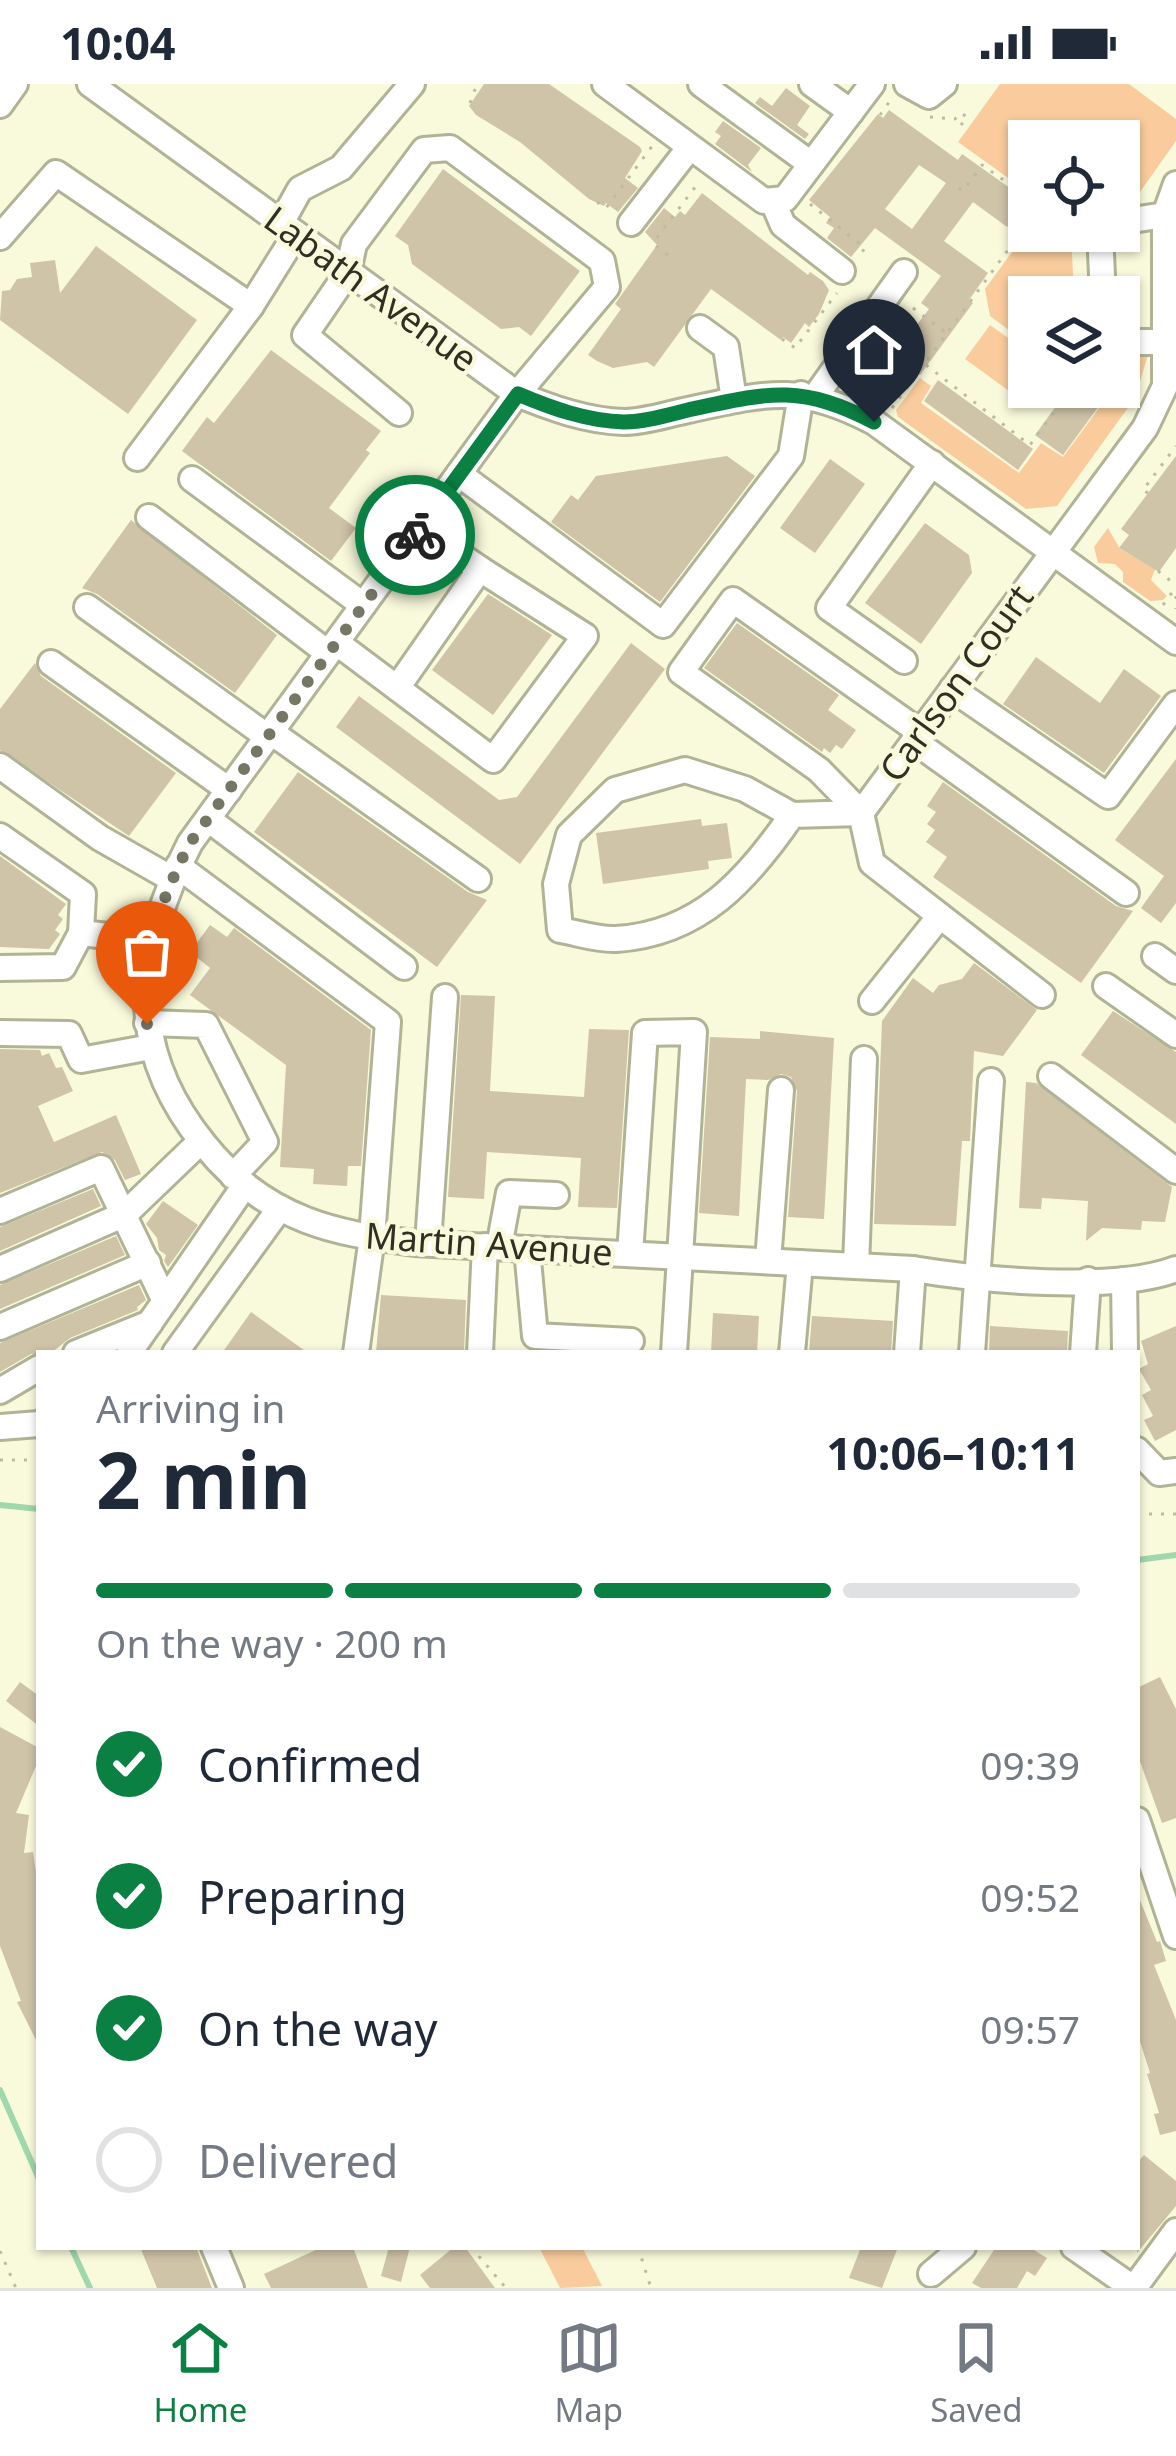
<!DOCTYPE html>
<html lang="en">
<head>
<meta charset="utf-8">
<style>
	body { margin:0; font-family:"Noto Sans",sans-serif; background:#f2f2f3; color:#1f2937; height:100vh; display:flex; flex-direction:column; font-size:45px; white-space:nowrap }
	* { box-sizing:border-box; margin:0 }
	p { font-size:39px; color:#747a83 }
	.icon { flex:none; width:66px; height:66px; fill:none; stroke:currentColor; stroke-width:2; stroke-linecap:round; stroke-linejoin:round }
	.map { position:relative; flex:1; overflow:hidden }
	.side { position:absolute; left:36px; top:1266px; width:1104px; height:900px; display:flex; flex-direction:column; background:#fff; border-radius:0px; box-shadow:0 3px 9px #0004 }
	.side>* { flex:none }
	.fabs { position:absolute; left:1008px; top:36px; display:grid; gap:24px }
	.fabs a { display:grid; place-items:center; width:132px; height:132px; border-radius:0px; background:#fff; box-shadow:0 3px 9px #0004; font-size:60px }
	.pin { position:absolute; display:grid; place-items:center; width:102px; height:102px; color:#fff; margin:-123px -51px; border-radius:50% 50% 50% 0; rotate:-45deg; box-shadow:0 0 12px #0007 }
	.pin .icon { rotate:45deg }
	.courier { position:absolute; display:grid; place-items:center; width:120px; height:120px; margin:-60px; border:9px solid #0b8043; border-radius:50%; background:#fff; color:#222; box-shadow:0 3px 15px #0007 }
	.overview em { font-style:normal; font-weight:700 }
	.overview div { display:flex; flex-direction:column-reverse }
	.overview { display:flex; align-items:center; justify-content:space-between; height:204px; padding:0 60px }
	h1 { font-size:78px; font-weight:700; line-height:90px }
	.bar { display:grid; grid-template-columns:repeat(4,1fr); gap:18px 12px; align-content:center; height:144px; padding:0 60px }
	.bar i { height:15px; border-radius:9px; background:#e0e1e3 }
	.bar .active { background:#0b8043 }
	.bar p { grid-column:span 4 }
	ol { padding:0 60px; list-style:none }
	li { display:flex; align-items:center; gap:36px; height:132px }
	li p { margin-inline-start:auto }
	li .icon { padding:12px; border-radius:50%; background:#0b8043; color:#fff; stroke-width:4 }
	li:last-child { color:#747a83 }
	li i { width:66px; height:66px; border:6px solid #e0e1e3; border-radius:50% }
	.status { display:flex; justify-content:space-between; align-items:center; height:84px; padding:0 60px; background:#fff; direction:ltr }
	.status svg { height:33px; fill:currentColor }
	.dock { display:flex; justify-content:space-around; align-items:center; height:168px; border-top:3px solid #e0e1e3; background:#fff; font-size:33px; color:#747a83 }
	.dock a { display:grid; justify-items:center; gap:6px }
	.dock .active { color:#0b8043 }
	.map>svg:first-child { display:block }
</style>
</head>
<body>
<div class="status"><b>10:04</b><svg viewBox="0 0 49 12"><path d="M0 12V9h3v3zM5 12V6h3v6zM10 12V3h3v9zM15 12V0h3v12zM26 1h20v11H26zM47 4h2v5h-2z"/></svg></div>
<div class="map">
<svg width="1176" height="2204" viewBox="0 0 1176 2204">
	<rect width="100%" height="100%" fill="#f9fadc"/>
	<g fill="#facc9d">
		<polygon points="1000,0 1129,0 1176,35 1176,57 1140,108 1140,116 1131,123 1119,124 1119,57 1029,57 1029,109 958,58"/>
		<polygon points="1029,120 1029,147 1071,147 1074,213 1029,213 1029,261 990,232 985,205 1025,150 1014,141"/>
		<polygon points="990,241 1029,269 1029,303 1033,303 1023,317 965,275"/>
		<polygon points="1119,271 1148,271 1135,314 1057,422 1026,425 898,333 896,326 920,294 931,302 921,319 1019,389 1041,359 1063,373 1102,320 1079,303 1119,303"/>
		<polygon points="1108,444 1120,465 1155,485 1151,496 1167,512 1163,516 1150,517 1123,498 1123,488 1115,480 1098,479 1094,463"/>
		<polygon points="539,2163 582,2163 602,2202 560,2204"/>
	</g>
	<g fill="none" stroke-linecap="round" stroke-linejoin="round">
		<g stroke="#a1d7ad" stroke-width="6">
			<polyline points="0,1421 39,1425"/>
			<polyline points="1137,1476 1176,1471"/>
			<polyline points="0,2006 39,2095"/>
			<polyline points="71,2163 90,2204"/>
		</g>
	</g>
	<g fill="#cfc3a8" fill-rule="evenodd">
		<polygon points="484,0 549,0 640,63 642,67 625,94 638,104 618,128 606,119 604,122 589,115 520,58 476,31 469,22"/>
		<polygon points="786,4 810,22 797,41 809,50 805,55 755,19 760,13 772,22"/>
		<path d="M889,26L958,76L962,70L1027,116L1007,143L973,118L944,157L988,189L969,216L973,219L920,291L900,276L903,272L897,267L929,225L921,219L941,192L875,144L851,173L827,154L834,144L826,139L830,133L809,116L878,30L883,34ZM919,81L946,99L912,145L885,125Z"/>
		<polygon points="723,37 761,64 748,81 752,88 715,60 721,52 715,48"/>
		<polygon points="443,85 580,187 531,252 519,243 501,245 412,180 408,161 395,152"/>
		<polygon points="702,109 808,191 810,188 823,197 829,206 819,230 809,243 805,239 791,259 783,253 781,256 711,205 654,283 647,278 613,284 597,277 588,271 621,225 615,220 657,161 645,148 664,124 675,133 680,127 685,131"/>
		<polygon points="96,162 197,236 128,330 0,236 2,207 10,206 17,195 32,193 30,179 55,176 60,209"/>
		<polygon points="271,266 381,347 366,366 370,369 329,424 356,444 331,477 182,367 207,333 214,339"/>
		<polygon points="938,296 1033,365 1018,386 924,317"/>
		<polygon points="1070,303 1099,322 1063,371 1035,351"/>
		<polygon points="727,372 755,392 660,518 551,438 571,411 578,416 596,392"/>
		<polygon points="1176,372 1176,464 1159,488 1119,464 1129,451 1121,445"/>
		<polygon points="830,375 865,400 815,469 780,444"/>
		<polygon points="131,436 277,551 235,609 97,510 82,504"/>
		<polygon points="925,439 969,471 972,489 921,560 865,519"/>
		<polygon points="488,510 552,551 493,631 432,586"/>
		<polygon points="737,539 839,611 828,626 856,646 842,665 836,661 830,669 824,664 822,668 704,584"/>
		<polygon points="631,559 665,585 520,780 336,643 359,612 499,716 517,713"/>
		<polygon points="1036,573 1100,619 1124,585 1161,612 1104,689 1003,620"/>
		<polygon points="35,579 41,592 176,689 129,752 0,666 0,625"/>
		<polygon points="1176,675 1176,819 1161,839 1141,824 1164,792 1115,756"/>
		<polygon points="298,688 468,808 487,816 437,883 254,748"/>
		<polygon points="943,698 1116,822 1133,827 1081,899 933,793 947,773 926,758 935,746 927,740 936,728 927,722"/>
		<polygon points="701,735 702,742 727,739 732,774 708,777 709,785 603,800 596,749"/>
		<polygon points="0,772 66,820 58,831 63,835 55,846 60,850 49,865 0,863"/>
		<polygon points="210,841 227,853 234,844 371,946 361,1082 348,1082 347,1102 313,1100 314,1085 280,1083 286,981 190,911 210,884 190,868"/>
		<polygon points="974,879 1037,926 1003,972 974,967 970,1057 962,1057 956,1142 874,1140 882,937 913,894 933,909 939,901 962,895"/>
		<polygon points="461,911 495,912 490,1007 584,1013 589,945 629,946 617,1124 578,1123 581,1074 487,1068 484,1115 448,1113"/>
		<polygon points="1113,927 1176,968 1176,1040 1081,971"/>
		<polygon points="760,947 834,954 824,1135 788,1133 797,1007 791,993 781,990 768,996 746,995 739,1132 699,1129 710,953 760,955"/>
		<polygon points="0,965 40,966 42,972 49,969 56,984 62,983 73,1007 38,1022 54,1058 116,1031 141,1090 125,1096 115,1076 102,1068 0,1109"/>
		<polygon points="1026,998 1036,999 1172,1103 1165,1138 1142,1137 1141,1146 1102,1144 1086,1157 1088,1117 1042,1114 1041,1125 1019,1124"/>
		<polygon points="93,1105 101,1122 0,1167 0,1143"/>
		<polygon points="163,1117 198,1141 168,1183 164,1177 166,1171 159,1166 157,1154 146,1140"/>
		<polygon points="116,1152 125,1171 0,1225 0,1201"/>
		<polygon points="139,1201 146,1216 137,1223 138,1226 70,1254 51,1269 31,1270 0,1288 0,1259"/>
		<polygon points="381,1211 466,1216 464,1269 376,1269"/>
		<polygon points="251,1228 308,1269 222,1269"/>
		<polygon points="713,1229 759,1232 757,1269 711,1269"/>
		<polygon points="812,1232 893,1237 891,1269 809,1269"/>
		<polygon points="990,1242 1068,1247 1067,1269 989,1269"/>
		<polygon points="1176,1242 1176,1346 1155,1357 1144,1336 1153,1332 1142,1311 1151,1306 1139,1285 1148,1280 1141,1257"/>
		<polygon points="1160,1593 1176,1625 1176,1734 1162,1739 1137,1669 1137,1604"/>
		<polygon points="20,1598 39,1612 39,1642 6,1617"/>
		<polygon points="0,1643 39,1664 39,1675 16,1729 29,1731 24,1769 33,1768 39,1808 39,1962 17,1918 21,1917 0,1862"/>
		<polygon points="1137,1809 1157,1858 1160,1857 1166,1877 1154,1881 1176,1936 1176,2047 1160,2051 1154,2030 1159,2029 1147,1990 1150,1989 1137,1948"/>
		<polygon points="1144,2071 1176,2097 1176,2122 1137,2169 1137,2079"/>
		<polygon points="140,2163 196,2163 212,2204 157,2204"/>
		<polygon points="322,2163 353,2163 368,2204 271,2204 264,2190"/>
		<polygon points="389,2163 410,2163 401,2198 381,2192"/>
		<polygon points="454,2163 465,2163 495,2204 430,2204 420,2191"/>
		<polygon points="861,2163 898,2163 882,2204 849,2194"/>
		<polygon points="996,2163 1029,2163 1047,2174 1035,2192 1027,2187 1017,2204 981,2204 972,2199"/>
	</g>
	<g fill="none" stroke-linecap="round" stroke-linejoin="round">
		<g stroke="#b1b396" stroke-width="30">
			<g id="minor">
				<path d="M90,0L517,310C551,324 587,337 624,338C645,338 668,330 688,326C767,309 799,299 874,338L1176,558"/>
				<polyline points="605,0 764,117 785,115 872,0"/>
				<polyline points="701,0 811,80"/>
				<polyline points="812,0 851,28"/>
				<polyline points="907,0 929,12 944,0"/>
				<polyline points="0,21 15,0"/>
				<polyline points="773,118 783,141 842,187"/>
				<polyline points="1119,138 1165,131"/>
				<polyline points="281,139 300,105 341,84 412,0"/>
				<polyline points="631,139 690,63"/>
				<polyline points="1100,147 1103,213"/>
				<polyline points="0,153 56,89 251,222"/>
				<polyline points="700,244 726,263 734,316"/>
				<polyline points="1119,258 1165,258"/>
				<polyline points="815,313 904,188"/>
				<path d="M399,329L305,251L348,188L354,160L424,66L450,64L602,177L607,203L517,310L190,759C135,866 125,963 204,1060C231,1094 265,1120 306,1136C342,1150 377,1154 414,1159L913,1185C980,1196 1113,1209 1176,1185"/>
				<polyline points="137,374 251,222 296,150"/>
				<polyline points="459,390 663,541 791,372 801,310"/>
				<polyline points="192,395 363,521"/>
				<polyline points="149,433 328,569"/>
				<polyline points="420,444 480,485"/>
				<polyline points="87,523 268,653"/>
				<polyline points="337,559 493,676 585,552 480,485 397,604"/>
				<polyline points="904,577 829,524 932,379"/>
				<polyline points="51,579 229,706"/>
				<polyline points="952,605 1108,712 1176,620"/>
				<polyline points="271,648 478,795"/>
				<polyline points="920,648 733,516 681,588 819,686 861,729 872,779 1042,911"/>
				<polyline points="914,657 1126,809"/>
				<polyline points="0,682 100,754 172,795"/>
				<polyline points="861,729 1145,344 1165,302 1165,131 1176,100"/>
				<path d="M792,731C748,795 700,850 616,855C598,856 578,849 560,846L556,800L569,751L615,706L685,686L745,705L792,731L861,729"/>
				<polyline points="208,735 404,883"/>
				<polyline points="0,752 83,810 81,849 63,883 0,884"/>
				<polyline points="178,782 388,938 372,1153 356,1269"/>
				<polyline points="81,849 153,857"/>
				<polyline points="1155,872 1176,887"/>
				<polyline points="1106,902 1176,951"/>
				<polyline points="872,917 940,832"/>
				<polyline points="147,939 206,941 265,1058 233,1092"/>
				<polyline points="0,949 69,950 81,976 151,963"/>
				<polyline points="1051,992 1176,1087"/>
				<polyline points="0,1127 101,1084 165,1217 129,1269"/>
				<polyline points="428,1159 445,913"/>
				<polyline points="499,1163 509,1109 556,1111"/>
				<polyline points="527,1165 535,1252 631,1257"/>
				<polyline points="630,1170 645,949 694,948 674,1269"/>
				<polyline points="768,1177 781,1006"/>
				<polyline points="856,1182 864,975"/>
				<polyline points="0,1185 125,1130 201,1057"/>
				<polyline points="1124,1196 1125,1269"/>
				<polyline points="165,1217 245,1101"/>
				<polyline points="0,1243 148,1179"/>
				<polyline points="76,1269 150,1239"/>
				<polyline points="175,1269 280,1124"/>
				<polyline points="480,1269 485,1162"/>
				<polyline points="792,1269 800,1179"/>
				<polyline points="907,1269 913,1185"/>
				<polyline points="972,1269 991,997"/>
				<polyline points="1083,1269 1088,1196"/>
				<polyline points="0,1307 39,1284"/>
				<polyline points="0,1343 39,1340"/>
				<polyline points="1137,1366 1159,1389 1176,1387"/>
				<polyline points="1137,1736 1176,1852"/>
				<polyline points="214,2163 231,2204"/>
				<polyline points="1074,2163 1133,2204"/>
				<polyline points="931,2190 963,2163"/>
				<polyline points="1134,2204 1176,2147"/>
			</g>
		</g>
		<g stroke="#bbbba3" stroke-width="3" stroke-dasharray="3 9" stroke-linecap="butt">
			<polyline points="470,19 477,0"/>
			<polyline points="880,31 892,14"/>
			<polyline points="930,33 955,35 961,29 967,33 962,40 955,35"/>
			<polyline points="959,104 963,107 982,81 1028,113"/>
			<polyline points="597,118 606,124 653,61"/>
			<polyline points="810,120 865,164 860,171"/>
			<polyline points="668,171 656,162 655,156 699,98"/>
			<polyline points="913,224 945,248"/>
			<polyline points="782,255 795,264 837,209"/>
			<polyline points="926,281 1030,361 1072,303"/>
			<polyline points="892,324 1019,151 1009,143 1029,116"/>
			<polyline points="1148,409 1143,406 1176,362"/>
			<polyline points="1158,487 1176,501"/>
			<polyline points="1176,512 1176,525"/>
			<polyline points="1163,521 1176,503"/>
			<polyline points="0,1376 39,1376"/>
			<polyline points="1137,1430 1176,1430"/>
			<polyline points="471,2163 506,2204"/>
			<polyline points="638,2163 651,2204"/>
			<polyline points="0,2167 16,2204"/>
		</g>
		<use href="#minor" stroke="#fff" stroke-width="24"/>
	</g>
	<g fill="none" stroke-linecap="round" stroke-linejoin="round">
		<path stroke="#767664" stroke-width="12" stroke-dasharray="0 21.6" d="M147,940C136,880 163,811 190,759L415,451"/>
		<path stroke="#0b8043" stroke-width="15" d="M415,451L518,310C551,324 587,337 624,338C645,338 668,331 688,326C767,309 799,299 874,338"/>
	</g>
	<g text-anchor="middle" stroke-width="9" stroke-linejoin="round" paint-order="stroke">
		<g font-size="36" fill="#2f2f24" stroke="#f9fadc">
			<text transform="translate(371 205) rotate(36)" y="13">Labath Avenue</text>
			<text transform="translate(956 599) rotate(-54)" y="13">Carlson Court</text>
			<text transform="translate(489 1160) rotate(4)" y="13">Martin Avenue</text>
		</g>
	</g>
</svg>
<div class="fabs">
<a><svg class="icon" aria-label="locate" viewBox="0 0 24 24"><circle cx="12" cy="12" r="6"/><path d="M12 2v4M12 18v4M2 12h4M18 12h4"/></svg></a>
<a><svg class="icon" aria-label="layers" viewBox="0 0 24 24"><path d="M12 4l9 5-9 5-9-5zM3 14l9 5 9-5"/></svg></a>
</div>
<div class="pin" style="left:147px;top:940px;background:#ea580c"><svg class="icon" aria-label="bag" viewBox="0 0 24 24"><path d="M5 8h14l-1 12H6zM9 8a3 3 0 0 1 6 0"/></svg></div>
<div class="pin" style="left:874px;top:338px;background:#1f2937"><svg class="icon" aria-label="home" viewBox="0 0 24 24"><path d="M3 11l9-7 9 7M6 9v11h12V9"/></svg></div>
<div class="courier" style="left:415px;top:451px"><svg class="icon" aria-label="bike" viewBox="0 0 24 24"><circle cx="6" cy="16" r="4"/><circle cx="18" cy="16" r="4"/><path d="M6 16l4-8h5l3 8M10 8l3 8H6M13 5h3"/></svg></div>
<section class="side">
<div class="overview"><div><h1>2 min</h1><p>Arriving in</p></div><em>10:06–10:11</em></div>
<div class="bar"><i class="active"></i><i class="active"></i><i class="active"></i><i></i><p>On the way · 200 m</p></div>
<ol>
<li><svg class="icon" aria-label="check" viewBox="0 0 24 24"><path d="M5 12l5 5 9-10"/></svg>Confirmed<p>09:39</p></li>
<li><svg class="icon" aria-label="check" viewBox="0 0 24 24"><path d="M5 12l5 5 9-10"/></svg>Preparing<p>09:52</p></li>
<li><svg class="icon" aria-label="check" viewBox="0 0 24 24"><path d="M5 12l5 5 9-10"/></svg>On the way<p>09:57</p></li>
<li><i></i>Delivered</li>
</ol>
</section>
</div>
<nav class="dock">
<a class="active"><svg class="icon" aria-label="home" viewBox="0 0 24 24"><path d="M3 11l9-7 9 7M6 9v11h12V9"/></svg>Home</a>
<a><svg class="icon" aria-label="map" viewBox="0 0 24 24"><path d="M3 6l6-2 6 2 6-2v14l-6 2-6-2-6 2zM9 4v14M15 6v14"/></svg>Map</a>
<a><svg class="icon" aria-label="saved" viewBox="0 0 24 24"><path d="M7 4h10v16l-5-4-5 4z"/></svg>Saved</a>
</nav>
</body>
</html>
